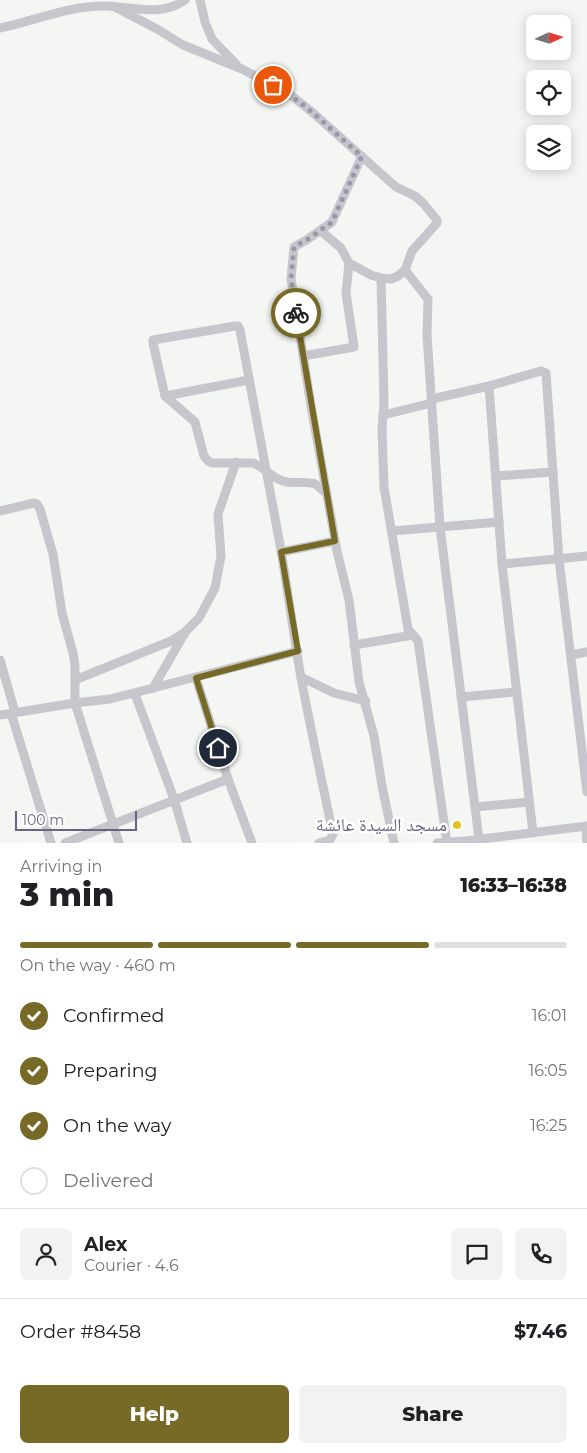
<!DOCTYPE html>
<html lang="en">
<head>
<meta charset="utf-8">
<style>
	body { margin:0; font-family:Montserrat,"Noto Naskh Arabic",sans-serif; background:#f2f2f2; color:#202124; height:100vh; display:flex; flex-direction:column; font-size:19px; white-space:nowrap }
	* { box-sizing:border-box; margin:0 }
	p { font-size:16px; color:#757577 }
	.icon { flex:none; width:28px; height:28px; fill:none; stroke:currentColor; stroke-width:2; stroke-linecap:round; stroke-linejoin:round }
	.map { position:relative; height:843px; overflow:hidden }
	.sheet { display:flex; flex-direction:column; background:#fff; flex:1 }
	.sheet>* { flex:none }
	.needle { width:32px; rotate:86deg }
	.controls { position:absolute; left:526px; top:15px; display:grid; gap:10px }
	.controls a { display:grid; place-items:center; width:45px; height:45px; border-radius:8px; background:#fff; box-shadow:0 2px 12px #0003; font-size:25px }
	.scale { position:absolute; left:15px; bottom:12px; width:122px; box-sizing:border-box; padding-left:5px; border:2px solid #676583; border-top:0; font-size:14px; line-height:18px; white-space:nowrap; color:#676583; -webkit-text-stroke:4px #fff; paint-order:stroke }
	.pin { position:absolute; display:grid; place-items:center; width:42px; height:42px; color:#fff; margin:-21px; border:2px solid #fff; border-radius:50%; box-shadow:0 1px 5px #0007 }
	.courier { position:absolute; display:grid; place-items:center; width:50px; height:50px; margin:-25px; border:4px solid #766a26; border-radius:50%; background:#fff; color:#222; box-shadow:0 1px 6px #0007 }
	.headline em { font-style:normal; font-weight:800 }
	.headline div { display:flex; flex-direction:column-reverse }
	.headline { display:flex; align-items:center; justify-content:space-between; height:85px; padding:0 20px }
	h1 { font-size:32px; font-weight:800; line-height:38px }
	.bar { display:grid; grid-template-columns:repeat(4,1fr); gap:8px 5px; align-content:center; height:60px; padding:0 20px }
	.bar i { height:6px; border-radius:4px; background:#e0e0e0 }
	.bar .on { background:#766a26 }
	.bar p { grid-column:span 4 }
	.line { display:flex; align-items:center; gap:12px; padding:0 20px; border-top:1px solid #e0e0e0 }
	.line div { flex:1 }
	.round { display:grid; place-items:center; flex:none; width:52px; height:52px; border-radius:8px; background:#f2f2f2 }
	ol { padding:0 20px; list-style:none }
	li { display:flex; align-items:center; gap:15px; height:55px }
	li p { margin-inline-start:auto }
	li .icon { padding:5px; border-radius:50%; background:#766a26; color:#fff; stroke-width:4 }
	li:last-child { color:#757577 }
	li i { width:28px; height:28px; border:2px solid #e0e0e0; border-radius:50% }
	.primary-button { display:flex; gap:10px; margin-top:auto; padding:10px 20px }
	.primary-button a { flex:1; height:58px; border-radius:8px; background:#766a26; color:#fff; font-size:20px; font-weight:800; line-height:58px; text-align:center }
	.primary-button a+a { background:#f2f2f2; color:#202124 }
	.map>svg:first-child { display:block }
</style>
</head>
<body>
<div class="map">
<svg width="587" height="843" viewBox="0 0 587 843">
	<rect width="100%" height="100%" fill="#f3f6f2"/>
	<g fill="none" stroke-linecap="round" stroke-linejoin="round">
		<g stroke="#c6c6cc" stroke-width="9">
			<polyline points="200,0 205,22 212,39 236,64"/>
			<polyline points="115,7 157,29 183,45 242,69 288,93 312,112 396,187 415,196 423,203 437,220 437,223 412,251 405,270 398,276 391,279 381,278 371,275 349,263 341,248 321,231"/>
			<path d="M0,28C35,21 70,5 106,6C132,7 161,17 185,0"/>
			<polyline points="362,156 332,222 308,239 294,247 291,279 311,406 337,551 349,600 359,682 374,736 382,786 394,843"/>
			<polyline points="405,270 428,299 427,335 440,527 479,839"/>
			<polyline points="381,278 384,403 382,430 384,487 408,629 418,641 447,843"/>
			<polyline points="303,356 354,347 346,293 349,263"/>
			<polyline points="489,386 502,564 533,833"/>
			<polyline points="165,396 249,380"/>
			<polyline points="432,399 489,386 541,371 546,373 559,559 587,792"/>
			<polyline points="383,415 432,403"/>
			<polyline points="496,476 553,472"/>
			<polyline points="0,511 34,503 37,504 40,509 53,554 62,613 73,653 75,666 75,703 119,843"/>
			<polyline points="392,531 499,522"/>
			<polyline points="281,552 335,541"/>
			<polyline points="502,564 587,556"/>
			<polyline points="354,645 413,635"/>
			<polyline points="571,655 587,652"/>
			<polyline points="0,660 15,712"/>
			<polyline points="301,677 334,693 366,701"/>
			<polyline points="196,678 228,779 252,843"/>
			<polyline points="75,680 171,641 185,632"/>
			<polyline points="153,688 186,631 199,618 215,588 221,556 218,514 236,462"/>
			<polyline points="135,694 174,799 187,843"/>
			<polyline points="461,697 516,692"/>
			<polyline points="11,713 51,843"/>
			<polyline points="0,715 75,703 110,699 298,651"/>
			<polyline points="475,807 529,802"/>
			<polyline points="586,827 587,843"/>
			<polyline points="65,843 228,779"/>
			<path d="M319,843L330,840L333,834C322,782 311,730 301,678C294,636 288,593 281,550C268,477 253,403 240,330L238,326H235L153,340V343L165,396L195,422L204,456L208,461L212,463H253C264,467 272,478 283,481C293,485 306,480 315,484C319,486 323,491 327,494"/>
			<polyline points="437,843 466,841 587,826"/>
		</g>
	</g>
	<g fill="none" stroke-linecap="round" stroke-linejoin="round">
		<path stroke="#9898aa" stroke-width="5" stroke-dasharray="0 9" d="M273,85C307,103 332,132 362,156L332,222L308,239L294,247L291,279L296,313"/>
		<polyline stroke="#766a26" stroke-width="6" points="218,748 196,678 298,651 281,552 335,541 296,313"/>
	</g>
	<circle fill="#dfc429" stroke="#fff" stroke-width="2" cx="457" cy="825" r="5"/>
	<g text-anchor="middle" stroke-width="5" stroke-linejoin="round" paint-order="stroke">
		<g font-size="18" fill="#676583" stroke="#fff" text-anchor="end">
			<text x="447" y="831">مسجد السيدة عائشة</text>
		</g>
	</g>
</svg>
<div class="controls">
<a><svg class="needle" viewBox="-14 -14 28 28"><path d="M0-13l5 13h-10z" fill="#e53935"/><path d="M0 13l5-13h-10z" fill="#757577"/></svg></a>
<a><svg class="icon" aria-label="locate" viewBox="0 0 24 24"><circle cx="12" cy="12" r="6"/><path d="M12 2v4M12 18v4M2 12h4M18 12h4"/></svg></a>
<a><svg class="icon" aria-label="layers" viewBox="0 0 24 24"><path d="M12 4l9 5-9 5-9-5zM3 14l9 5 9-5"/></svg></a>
</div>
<div class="scale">100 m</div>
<div class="pin" style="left:273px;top:85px;background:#ea580c"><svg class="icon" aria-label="bag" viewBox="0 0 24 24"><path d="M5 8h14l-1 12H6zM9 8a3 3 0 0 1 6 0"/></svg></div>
<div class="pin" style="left:218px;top:748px;background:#1f2937"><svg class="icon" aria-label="home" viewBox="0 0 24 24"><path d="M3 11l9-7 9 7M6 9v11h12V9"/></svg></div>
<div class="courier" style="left:296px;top:313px"><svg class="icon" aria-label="bike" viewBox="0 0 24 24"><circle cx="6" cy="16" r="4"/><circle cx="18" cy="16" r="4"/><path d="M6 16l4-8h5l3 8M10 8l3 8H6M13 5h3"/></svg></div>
</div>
<section class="sheet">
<div class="headline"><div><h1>3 min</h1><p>Arriving in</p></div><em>16:33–16:38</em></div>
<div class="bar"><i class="on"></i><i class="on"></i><i class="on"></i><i></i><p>On the way · 460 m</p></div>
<ol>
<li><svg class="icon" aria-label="check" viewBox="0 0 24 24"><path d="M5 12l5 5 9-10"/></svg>Confirmed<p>16:01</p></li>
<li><svg class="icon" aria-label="check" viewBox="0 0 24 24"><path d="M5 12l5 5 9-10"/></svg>Preparing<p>16:05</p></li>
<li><svg class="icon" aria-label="check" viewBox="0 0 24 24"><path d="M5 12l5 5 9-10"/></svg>On the way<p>16:25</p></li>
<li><i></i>Delivered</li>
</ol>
<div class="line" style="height:90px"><a class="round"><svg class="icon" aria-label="person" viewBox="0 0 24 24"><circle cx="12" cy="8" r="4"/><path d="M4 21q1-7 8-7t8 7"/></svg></a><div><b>Alex</b><p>Courier · 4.6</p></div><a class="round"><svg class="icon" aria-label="chat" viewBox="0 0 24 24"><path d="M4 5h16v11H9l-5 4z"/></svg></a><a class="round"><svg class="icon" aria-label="phone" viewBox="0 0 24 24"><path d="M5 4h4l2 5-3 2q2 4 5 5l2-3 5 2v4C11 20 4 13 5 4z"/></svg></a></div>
<div class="line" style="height:65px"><div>Order #8458</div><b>$7.46</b></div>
<div class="primary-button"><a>Help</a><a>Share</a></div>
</section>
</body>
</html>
